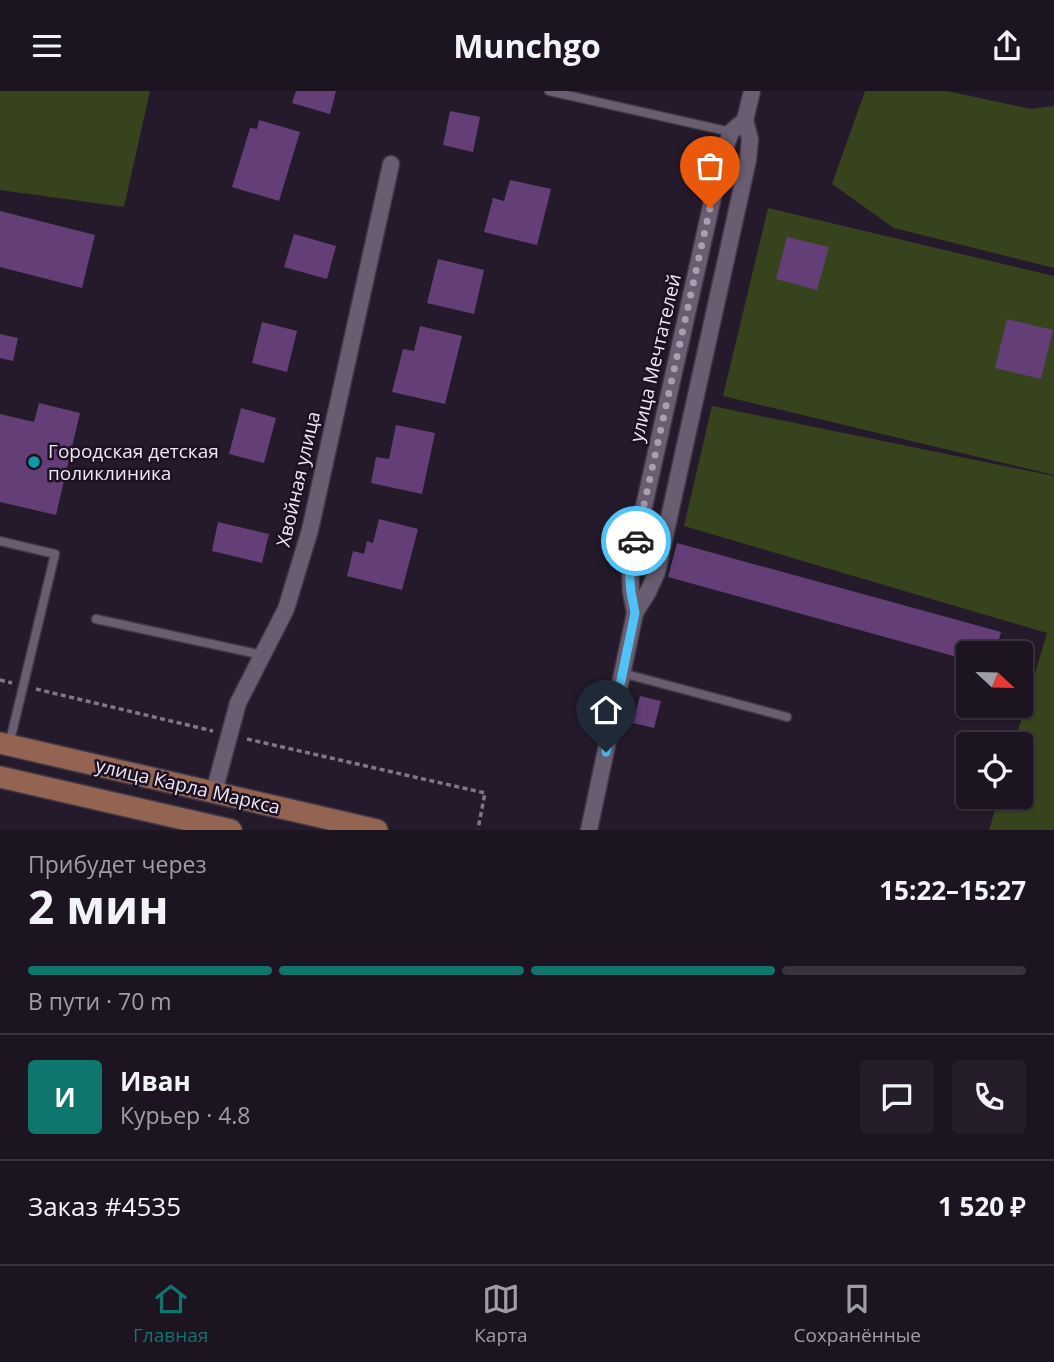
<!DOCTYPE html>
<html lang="ru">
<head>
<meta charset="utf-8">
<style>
	body { margin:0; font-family:"Open Sans",sans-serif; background:#251d2a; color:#f1f3f6; height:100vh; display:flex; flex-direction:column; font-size:26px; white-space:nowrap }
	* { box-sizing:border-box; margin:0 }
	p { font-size:23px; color:#a09ea5 }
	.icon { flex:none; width:38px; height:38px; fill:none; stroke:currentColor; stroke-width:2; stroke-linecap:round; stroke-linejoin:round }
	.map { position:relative; height:739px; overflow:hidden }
	.details { display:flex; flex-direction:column; background:#1c1421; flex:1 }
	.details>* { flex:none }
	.needle { width:46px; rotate:112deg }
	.fabs { position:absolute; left:956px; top:550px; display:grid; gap:14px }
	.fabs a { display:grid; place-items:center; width:77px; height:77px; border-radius:7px; background:#1c1421; box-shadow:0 2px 5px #0004,0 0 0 2px #3a333f; font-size:35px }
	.pin { position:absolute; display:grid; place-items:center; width:60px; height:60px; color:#fff; margin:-72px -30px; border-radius:50% 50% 50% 0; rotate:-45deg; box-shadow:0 0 7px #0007 }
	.pin .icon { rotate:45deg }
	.courier { position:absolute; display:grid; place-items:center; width:70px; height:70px; margin:-35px; border:5px solid #4fc3f7; border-radius:50%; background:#fff; color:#222; box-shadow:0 2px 9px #0007 }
	.head em { font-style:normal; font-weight:700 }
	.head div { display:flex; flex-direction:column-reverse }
	.head { display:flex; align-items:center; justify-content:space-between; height:119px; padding:0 28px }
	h1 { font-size:46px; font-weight:700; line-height:52px }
	.bar { display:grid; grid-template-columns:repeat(4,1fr); gap:10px 7px; align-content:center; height:84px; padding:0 28px }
	.bar i { height:9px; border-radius:5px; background:#3a333f }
	.bar .current { background:#0f766e }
	.bar p { grid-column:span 4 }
	.line { display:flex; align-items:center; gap:18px; padding:0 28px; border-top:2px solid #3a333f }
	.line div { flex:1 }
	.round { display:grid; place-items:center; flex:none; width:74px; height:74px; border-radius:7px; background:#251d2a }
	header { display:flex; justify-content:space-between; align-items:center; height:91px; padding:0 28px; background:#1c1421; font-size:32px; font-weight:700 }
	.menu { display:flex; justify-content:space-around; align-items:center; height:98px; border-top:2px solid #3a333f; background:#1c1421; font-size:19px; color:#a09ea5 }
	.menu a { display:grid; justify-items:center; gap:4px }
	.menu .current { color:#0f766e }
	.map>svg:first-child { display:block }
</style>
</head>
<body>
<header><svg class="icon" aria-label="menu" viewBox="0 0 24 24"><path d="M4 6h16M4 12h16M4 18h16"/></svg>Munchgo<svg class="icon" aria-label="share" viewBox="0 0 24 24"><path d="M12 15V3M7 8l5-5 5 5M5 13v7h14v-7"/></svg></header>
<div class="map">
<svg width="1054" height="739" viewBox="0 0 1054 739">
	<rect width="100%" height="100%" fill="#251a2c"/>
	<g fill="#37431d">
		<polygon points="0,0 150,0 124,116 0,99"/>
		<polygon points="865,0 947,0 1031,18 1054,15 1054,177 894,137 832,93"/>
		<polygon points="768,117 1054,185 1054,384 723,305"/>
		<polygon points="712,315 1054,385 1054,739 989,739 999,705 1020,705 1020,653 1014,653 1047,542 684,435"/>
	</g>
	<g fill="#643f77">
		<polygon points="296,0 336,0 330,23 292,12"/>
		<polygon points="450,20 480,26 473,61 443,54"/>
		<polygon points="259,29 300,41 279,110 232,96 250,37 257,38"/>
		<polygon points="510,89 551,98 537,154 484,141 493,107 504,110"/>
		<polygon points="0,120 95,144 82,197 0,176"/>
		<polygon points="294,143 336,155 327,188 284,176"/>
		<polygon points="787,146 829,156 817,199 776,188"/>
		<polygon points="438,168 484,179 474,223 427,212"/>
		<polygon points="1007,228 1053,239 1041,288 995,277"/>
		<polygon points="262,231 297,240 287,281 252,272"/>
		<polygon points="420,235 462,245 445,313 392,301 403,258 414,260"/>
		<polygon points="0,243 18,247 13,270 0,267"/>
		<polygon points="39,312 80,322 56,424 0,411 0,323 34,331"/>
		<polygon points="241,317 276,327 264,372 229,363"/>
		<polygon points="396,334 435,342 422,403 371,392 376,366 389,368"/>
		<polygon points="379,428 418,438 402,499 347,485 353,460 364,463 367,450 373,452"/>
		<polygon points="218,431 269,443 262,472 212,460"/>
		<polygon points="677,452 1001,541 995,562 968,562 968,569 668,486"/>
		<polygon points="640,605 661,610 654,637 633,632"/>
	</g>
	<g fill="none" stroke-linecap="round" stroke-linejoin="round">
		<g stroke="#403745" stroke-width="11">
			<g id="lane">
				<polyline points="549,0 731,41"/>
				<polyline points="0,450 55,463 9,654"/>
				<polyline points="96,528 262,564"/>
				<polyline points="622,582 787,626"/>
			</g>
		</g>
		<g stroke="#403745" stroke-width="19">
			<g id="street">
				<polyline points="635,522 631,501 630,478 722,66 731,41 745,29"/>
				<polyline points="214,701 238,612 286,518 310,439 391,73"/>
				<polyline points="589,739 635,522 648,501 657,481 748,69 750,48 745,29 752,0"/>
			</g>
		</g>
		<g stroke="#403745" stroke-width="24">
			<g id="secondary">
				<polyline points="0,652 377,739"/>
				<polyline points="0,686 231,739"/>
			</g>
		</g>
		<g stroke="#817887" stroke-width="3.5" stroke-dasharray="5 3.5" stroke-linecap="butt">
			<polyline points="0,589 12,592"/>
			<polyline points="36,598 213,640"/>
			<polyline points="247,648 485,702 478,738"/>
		</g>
		<use href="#lane" stroke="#6a5d72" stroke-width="8"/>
		<use href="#street" stroke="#6a5d72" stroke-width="16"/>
		<use href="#secondary" stroke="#926451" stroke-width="21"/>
	</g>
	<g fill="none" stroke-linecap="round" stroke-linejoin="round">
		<polyline stroke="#a8a0ae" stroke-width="7" stroke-dasharray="0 12.6" points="636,450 710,117"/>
		<polyline stroke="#4fc3f7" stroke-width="9" points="606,661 635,522 631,501 629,478 636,450"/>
	</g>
	<circle fill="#0f9aa8" stroke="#1c1122" stroke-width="2.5" cx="34" cy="371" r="7"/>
	<g text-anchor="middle" stroke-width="5" stroke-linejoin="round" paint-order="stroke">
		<g font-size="19" fill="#efe8f4" stroke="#1c1122">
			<text transform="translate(655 267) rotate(-77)" y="7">улица Мечтателей</text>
			<text transform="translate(298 388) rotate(-77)" y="7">Хвойная улица</text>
			<text transform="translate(188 695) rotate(13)" y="7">улица Карла Маркса</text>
		</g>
		<g font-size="19" fill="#efe8f4" stroke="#1c1122" text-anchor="start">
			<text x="48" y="367">Городская детская<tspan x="48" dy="22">поликлиника</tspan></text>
		</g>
	</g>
</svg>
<div class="fabs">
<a><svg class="needle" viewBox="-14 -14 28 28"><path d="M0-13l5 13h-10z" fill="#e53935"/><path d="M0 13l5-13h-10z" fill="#a09ea5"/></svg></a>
<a><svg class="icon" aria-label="locate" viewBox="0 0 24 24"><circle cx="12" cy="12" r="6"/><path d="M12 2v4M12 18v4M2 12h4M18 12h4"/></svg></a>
</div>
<div class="pin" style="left:710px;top:117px;background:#ea580c"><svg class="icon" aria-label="bag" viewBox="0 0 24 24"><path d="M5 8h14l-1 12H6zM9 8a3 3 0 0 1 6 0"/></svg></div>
<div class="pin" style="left:606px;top:661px;background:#1f2937"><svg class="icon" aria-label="home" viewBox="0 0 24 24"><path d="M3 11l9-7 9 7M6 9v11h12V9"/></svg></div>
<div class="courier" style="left:636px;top:450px"><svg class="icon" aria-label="car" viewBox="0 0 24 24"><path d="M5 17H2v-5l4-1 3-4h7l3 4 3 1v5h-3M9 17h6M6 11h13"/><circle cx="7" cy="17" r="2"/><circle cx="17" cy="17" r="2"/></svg></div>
</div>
<section class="details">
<div class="head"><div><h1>2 мин</h1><p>Прибудет через</p></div><em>15:22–15:27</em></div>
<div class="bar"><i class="current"></i><i class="current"></i><i class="current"></i><i></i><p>В пути · 70 m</p></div>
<div class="line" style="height:126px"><b class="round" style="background:#0f766e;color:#fff">И</b><div><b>Иван</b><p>Курьер · 4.8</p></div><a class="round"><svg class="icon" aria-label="chat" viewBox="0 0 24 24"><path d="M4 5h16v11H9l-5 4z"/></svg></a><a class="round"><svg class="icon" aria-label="phone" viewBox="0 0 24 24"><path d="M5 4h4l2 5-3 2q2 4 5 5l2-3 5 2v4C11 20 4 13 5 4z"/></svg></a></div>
<div class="line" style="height:91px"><div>Заказ #4535</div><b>1 520 ₽</b></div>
</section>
<nav class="menu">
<a class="current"><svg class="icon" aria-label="home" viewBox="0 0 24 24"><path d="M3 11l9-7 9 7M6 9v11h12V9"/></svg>Главная</a>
<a><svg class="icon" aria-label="map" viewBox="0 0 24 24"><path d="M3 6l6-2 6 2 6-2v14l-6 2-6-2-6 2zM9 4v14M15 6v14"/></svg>Карта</a>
<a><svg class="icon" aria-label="saved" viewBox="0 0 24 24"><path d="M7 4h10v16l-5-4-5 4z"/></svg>Сохранённые</a>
</nav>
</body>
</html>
